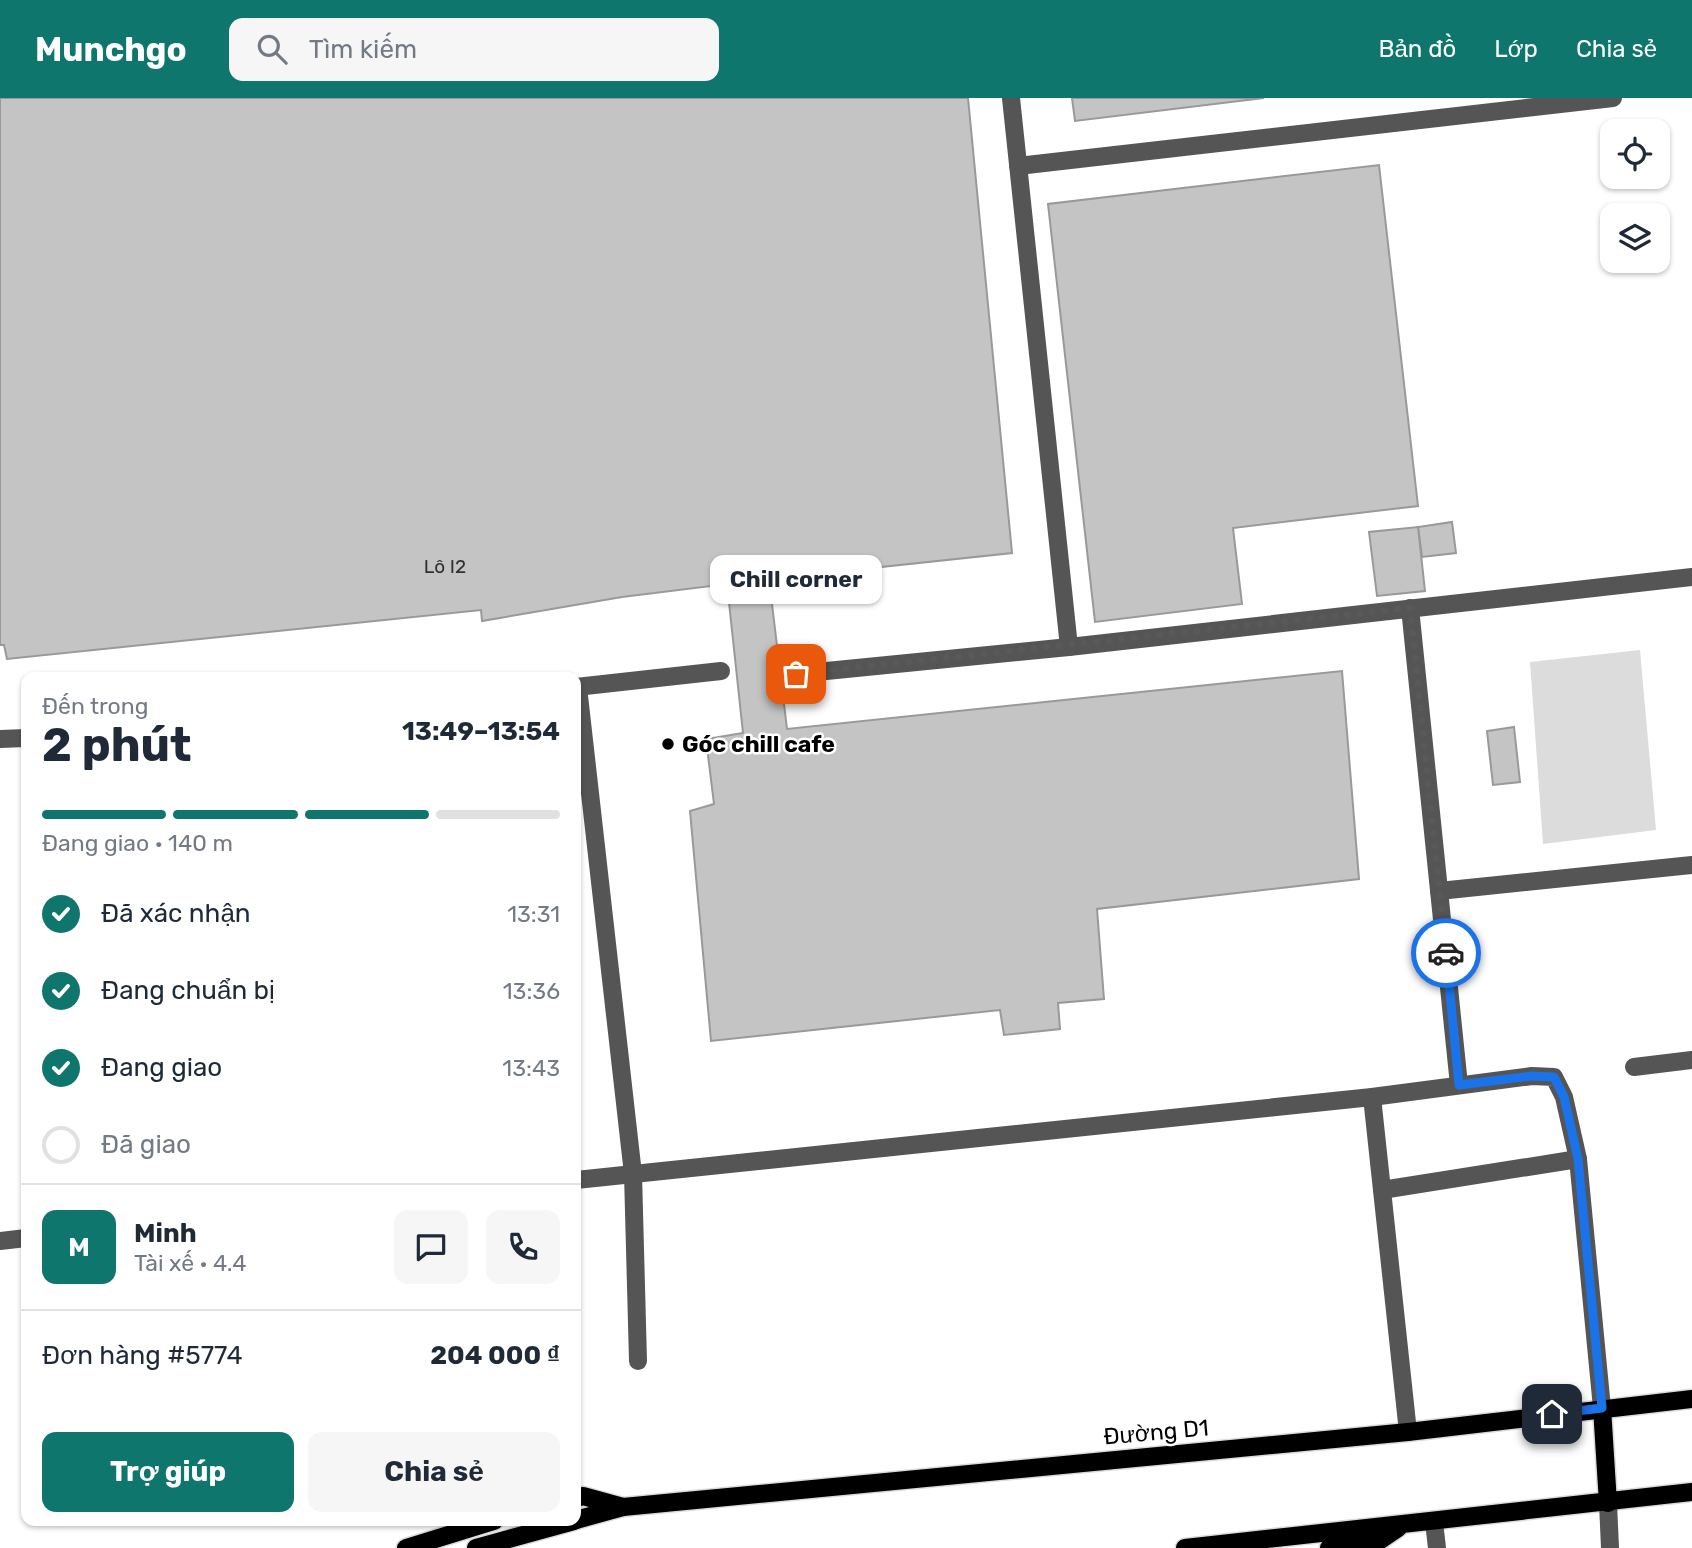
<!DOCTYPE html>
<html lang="vi">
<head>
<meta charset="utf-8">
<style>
	body { margin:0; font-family:Rubik,sans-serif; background:#f6f6f7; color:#1f2937; height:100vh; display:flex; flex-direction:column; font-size:26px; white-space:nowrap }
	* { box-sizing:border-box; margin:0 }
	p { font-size:23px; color:#747a83 }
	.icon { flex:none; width:38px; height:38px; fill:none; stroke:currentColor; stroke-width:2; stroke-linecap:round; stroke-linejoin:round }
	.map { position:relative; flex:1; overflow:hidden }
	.panel { position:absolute; left:21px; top:574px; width:560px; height:854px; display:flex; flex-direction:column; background:#fff; border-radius:14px; box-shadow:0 2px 5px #0004 }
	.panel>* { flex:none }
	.controls { position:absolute; left:1600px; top:21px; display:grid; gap:14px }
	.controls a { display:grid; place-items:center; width:70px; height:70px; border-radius:14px; background:#fff; box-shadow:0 2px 5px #0004; font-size:35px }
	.pin { position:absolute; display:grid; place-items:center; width:60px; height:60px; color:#fff; margin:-30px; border-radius:14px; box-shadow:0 4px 10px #0006 }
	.courier { position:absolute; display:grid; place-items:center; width:70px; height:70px; margin:-35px; border:5px solid #1a73e8; border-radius:50%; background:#fff; color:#222; box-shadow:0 2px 9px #0007 }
	.bubble { position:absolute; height:49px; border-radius:14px; background:#fff; box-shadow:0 2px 5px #0004; font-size:23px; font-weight:700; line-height:49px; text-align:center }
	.head em { font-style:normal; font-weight:700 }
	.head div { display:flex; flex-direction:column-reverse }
	.head { display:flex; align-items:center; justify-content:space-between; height:119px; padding:0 21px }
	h1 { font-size:46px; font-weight:700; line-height:52px }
	.bar { display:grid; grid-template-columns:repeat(4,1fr); gap:10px 7px; align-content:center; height:84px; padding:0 21px }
	.bar i { height:9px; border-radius:5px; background:#e0e1e3 }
	.bar .on { background:#0f766e }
	.bar p { grid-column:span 4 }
	.line { display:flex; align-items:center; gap:18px; padding:0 21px; border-top:2px solid #e0e1e3 }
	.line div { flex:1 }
	.round { display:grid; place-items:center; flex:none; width:74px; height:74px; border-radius:14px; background:#f6f6f7 }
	ol { padding:0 21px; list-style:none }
	li { display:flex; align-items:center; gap:21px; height:77px }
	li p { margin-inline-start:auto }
	li .icon { padding:7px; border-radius:50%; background:#0f766e; color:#fff; stroke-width:4 }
	li:last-child { color:#747a83 }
	li i { width:38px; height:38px; border:4px solid #e0e1e3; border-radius:50% }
	.cta { display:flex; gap:14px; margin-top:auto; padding:14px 21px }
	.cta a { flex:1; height:80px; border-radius:14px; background:#0f766e; color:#fff; font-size:28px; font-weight:700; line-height:80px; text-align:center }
	.cta a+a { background:#f6f6f7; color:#1f2937 }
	header { display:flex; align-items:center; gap:42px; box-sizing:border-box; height:98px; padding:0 35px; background:#0f766e; color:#fff }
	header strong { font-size:33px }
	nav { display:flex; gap:38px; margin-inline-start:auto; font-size:24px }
	.search { width:490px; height:63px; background:#f6f6f7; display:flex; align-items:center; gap:18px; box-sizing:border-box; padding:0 24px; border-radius:14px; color:#747a83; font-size:26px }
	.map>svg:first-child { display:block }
</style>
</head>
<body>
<header>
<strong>Munchgo</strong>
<div class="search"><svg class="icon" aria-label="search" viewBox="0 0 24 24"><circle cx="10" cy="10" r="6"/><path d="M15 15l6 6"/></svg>Tìm kiếm</div>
<nav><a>Bản đồ</a><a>Lớp</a><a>Chia sẻ</a></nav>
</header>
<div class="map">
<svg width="1692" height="1450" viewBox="0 0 1692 1450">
	<rect width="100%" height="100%" fill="#fff"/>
	<polygon fill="#dcdcdc" points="1640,552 1656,732 1543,746 1530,564"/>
	<g fill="#c4c4c4" stroke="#999" stroke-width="2">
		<polygon points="0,0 968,0 1012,455 769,481 787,631 1342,573 1359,781 1097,811 1104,901 1058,905 1060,931 1004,937 1000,912 711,943 690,713 714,706 706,641 743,635 727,486 622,499 482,523 481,512 7,561 4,547 0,547"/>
		<polygon points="1072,0 1264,0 1075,23"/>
		<polygon points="1379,67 1418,408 1233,430 1242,506 1095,524 1048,106"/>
		<polygon points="1452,424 1456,455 1422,459 1418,429"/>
		<polygon points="1418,429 1425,493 1377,498 1369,434"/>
		<polygon points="1514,629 1520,684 1493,687 1487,633"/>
	</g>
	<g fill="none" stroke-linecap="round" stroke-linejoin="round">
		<g stroke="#dbdbdb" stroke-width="21">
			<g id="major">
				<polyline points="1602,1310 1608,1405"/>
				<polyline points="576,1400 583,1398 623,1409"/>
				<polyline points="576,1422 623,1409 1408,1334 1692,1301"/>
				<polyline points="406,1450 494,1423"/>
				<polyline points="476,1450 574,1423"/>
				<polyline points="1185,1450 1692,1394"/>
				<polyline points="1329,1450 1376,1445 1398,1430"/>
			</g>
		</g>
		<g stroke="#555" stroke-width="18">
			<polyline points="1011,0 1069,549"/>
			<polyline points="1018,68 1613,0"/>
			<polyline points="1410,510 1459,987"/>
			<polyline points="796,576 1069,549 1692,479"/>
			<polyline points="576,589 721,573"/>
			<polyline points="578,589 633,1076 638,1263"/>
			<polyline points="0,641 26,640"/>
			<polyline points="1439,793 1692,767"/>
			<polyline points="1634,969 1692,962"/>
			<polyline points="1372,999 1408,1334"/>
			<polyline points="576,1082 1372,999 1532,978 1554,979 1564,999 1578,1061 1602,1310"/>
			<polyline points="1382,1092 1578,1061"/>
			<polyline points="0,1143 26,1140"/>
			<polyline points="1608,1405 1610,1450"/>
			<polyline points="1434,1424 1437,1450"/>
		</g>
		<use href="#major" stroke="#000" stroke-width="18"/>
	</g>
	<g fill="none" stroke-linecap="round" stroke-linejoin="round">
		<polyline stroke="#595959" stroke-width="7" stroke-dasharray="0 12.6" points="796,576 1410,510 1446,855"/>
		<polyline stroke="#1a73e8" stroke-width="9" points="1446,855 1459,987 1532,978 1554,979 1564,999 1578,1061 1602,1310 1552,1316"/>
	</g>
	<circle fill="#000" stroke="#fff" stroke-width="2.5" cx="668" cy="646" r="7"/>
	<g text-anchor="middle" stroke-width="5" stroke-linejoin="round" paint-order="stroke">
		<g font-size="19" fill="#313131">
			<text x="445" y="475">Lô I2</text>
		</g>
		<g font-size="23" font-weight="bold" fill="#000" stroke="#fff" text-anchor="start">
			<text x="682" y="654">Góc chill cafe</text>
		</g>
		<g font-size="23" fill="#000" stroke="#fff">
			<text transform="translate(1156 1334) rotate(-5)" y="8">Đường D1</text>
		</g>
	</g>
</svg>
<div class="controls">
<a><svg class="icon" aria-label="locate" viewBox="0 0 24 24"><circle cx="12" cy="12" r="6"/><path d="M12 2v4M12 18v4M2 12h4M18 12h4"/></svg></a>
<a><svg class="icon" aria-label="layers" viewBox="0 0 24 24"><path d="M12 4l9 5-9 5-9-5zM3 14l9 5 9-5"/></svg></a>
</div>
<div class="pin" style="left:796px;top:576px;background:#ea580c"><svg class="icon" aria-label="bag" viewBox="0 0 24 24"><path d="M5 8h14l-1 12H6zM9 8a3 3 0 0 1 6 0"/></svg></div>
<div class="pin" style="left:1552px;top:1316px;background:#1f2937"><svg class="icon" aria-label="home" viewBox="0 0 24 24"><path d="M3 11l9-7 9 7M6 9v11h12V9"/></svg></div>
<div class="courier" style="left:1446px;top:855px"><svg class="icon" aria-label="car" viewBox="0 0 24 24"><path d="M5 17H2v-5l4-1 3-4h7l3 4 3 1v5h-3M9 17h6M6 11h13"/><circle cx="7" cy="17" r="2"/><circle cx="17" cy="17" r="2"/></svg></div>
<div class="bubble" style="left:710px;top:457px;width:172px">Chill corner</div>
<section class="panel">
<div class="head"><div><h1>2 phút</h1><p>Đến trong</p></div><em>13:49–13:54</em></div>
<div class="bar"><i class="on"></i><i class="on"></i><i class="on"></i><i></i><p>Đang giao · 140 m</p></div>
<ol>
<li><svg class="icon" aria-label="check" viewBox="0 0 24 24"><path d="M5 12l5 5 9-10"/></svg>Đã xác nhận<p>13:31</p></li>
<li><svg class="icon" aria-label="check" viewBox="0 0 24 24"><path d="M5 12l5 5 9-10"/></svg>Đang chuẩn bị<p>13:36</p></li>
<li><svg class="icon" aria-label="check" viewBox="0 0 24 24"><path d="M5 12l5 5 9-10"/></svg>Đang giao<p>13:43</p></li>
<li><i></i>Đã giao</li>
</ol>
<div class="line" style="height:126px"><b class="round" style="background:#0f766e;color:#fff">M</b><div><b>Minh</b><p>Tài xế · 4.4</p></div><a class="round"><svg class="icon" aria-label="chat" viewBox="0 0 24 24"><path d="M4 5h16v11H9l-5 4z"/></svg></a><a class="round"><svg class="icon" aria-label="phone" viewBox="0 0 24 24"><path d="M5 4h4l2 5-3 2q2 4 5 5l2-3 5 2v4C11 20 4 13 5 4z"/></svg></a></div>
<div class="line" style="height:91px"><div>Đơn hàng #5774</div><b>204 000 ₫</b></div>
<div class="cta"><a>Trợ giúp</a><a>Chia sẻ</a></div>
</section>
</div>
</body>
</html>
